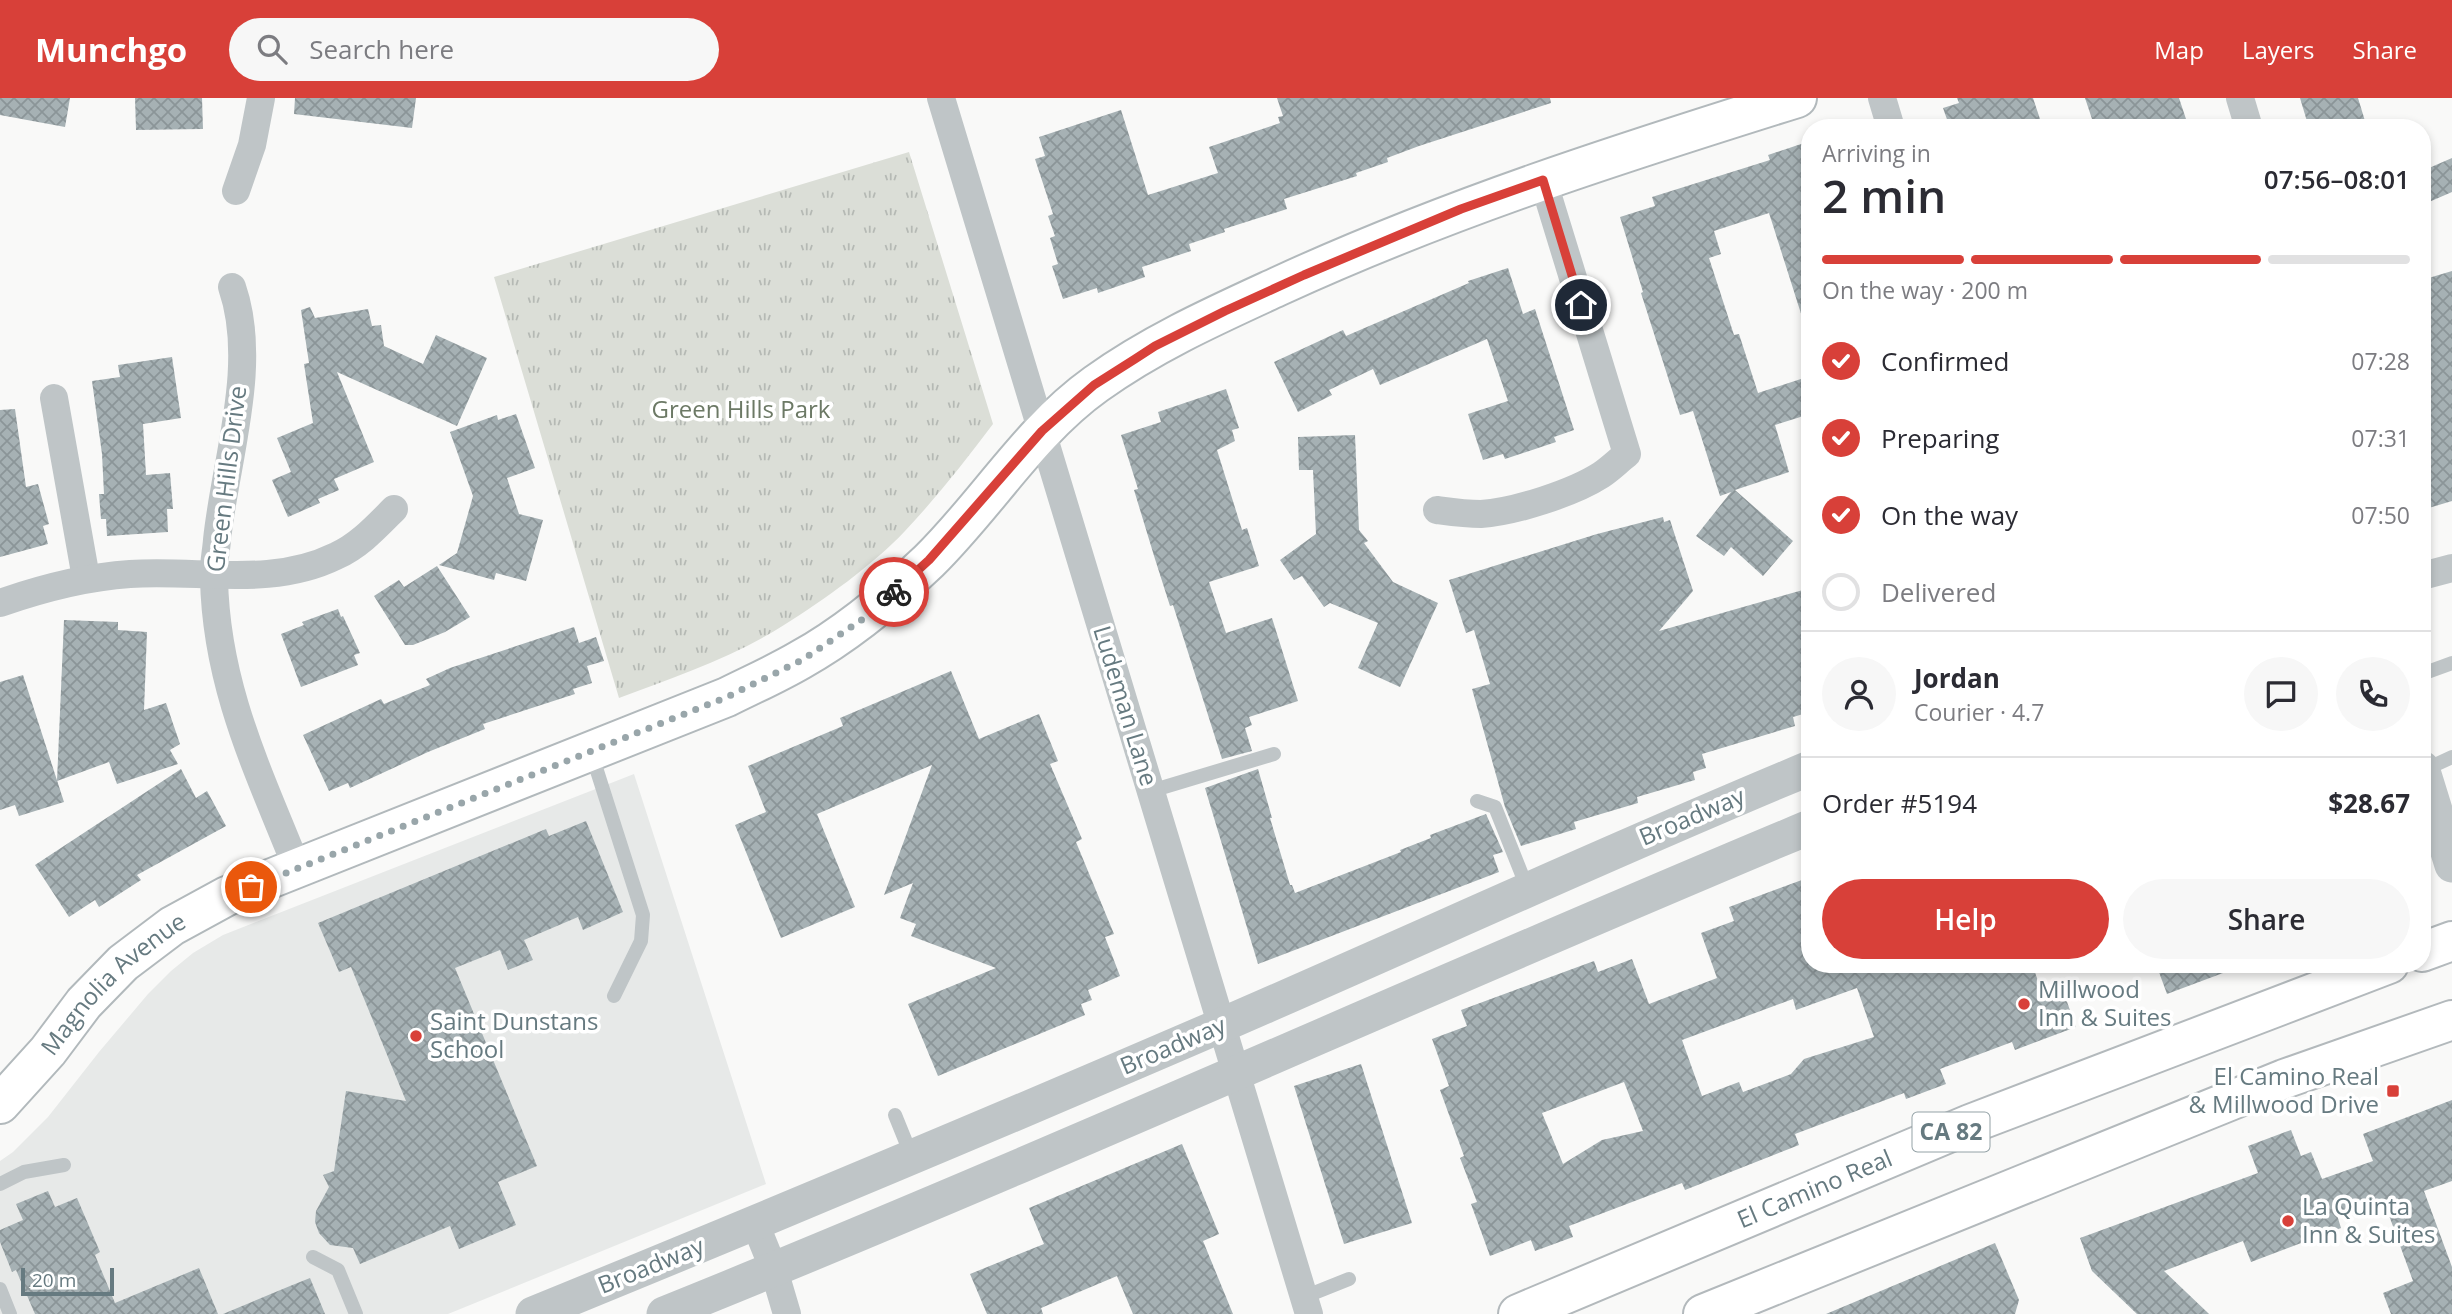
<!DOCTYPE html>
<html lang="en">
<head>
<meta charset="utf-8">
<style>
	body { margin:0; font-family:"Open Sans",sans-serif; background:#f7f7f7; color:#2b2b33; height:100vh; display:flex; flex-direction:column; font-size:26px; white-space:nowrap }
	* { box-sizing:border-box; margin:0 }
	p { font-size:23px; color:#7c7c81 }
	.icon { flex:none; width:38px; height:38px; fill:none; stroke:currentColor; stroke-width:2; stroke-linecap:round; stroke-linejoin:round }
	.map { position:relative; flex:1; overflow:hidden }
	.details { position:absolute; left:1801px; top:21px; width:630px; height:854px; display:flex; flex-direction:column; background:#fff; border-radius:28px; box-shadow:0 4px 10px #0003 }
	.details>* { flex:none }
	.scale { position:absolute; left:21px; bottom:18px; width:93px; box-sizing:border-box; padding-left:7px; border:4px solid #667a80; border-top:0; font-size:19px; line-height:24px; white-space:nowrap; color:#667a80; -webkit-text-stroke:5px #fff; paint-order:stroke }
	.pin { position:absolute; display:grid; place-items:center; width:60px; height:60px; color:#fff; margin:-30px; border:4px solid #fff; border-radius:50%; box-shadow:0 2px 7px #0007 }
	.courier { position:absolute; display:grid; place-items:center; width:70px; height:70px; margin:-35px; border:5px solid #d84039; border-radius:50%; background:#fff; color:#222; box-shadow:0 2px 9px #0007 }
	.head em { font-style:normal; font-weight:600 }
	.head div { display:flex; flex-direction:column-reverse }
	.head { display:flex; align-items:center; justify-content:space-between; height:119px; padding:0 21px }
	h1 { font-size:46px; font-weight:600; line-height:52px }
	.bar { display:grid; grid-template-columns:repeat(4,1fr); gap:10px 7px; align-content:center; height:84px; padding:0 21px }
	.bar i { height:9px; border-radius:5px; background:#e1e1e2 }
	.bar .selected { background:#d84039 }
	.bar p { grid-column:span 4 }
	.line { display:flex; align-items:center; gap:18px; padding:0 21px; border-top:2px solid #e1e1e2 }
	.line div { flex:1 }
	.round { display:grid; place-items:center; flex:none; width:74px; height:74px; border-radius:37px; background:#f7f7f7 }
	ol { padding:0 21px; list-style:none }
	li { display:flex; align-items:center; gap:21px; height:77px }
	li p { margin-inline-start:auto }
	li .icon { padding:7px; border-radius:50%; background:#d84039; color:#fff; stroke-width:4 }
	li:last-child { color:#7c7c81 }
	li i { width:38px; height:38px; border:4px solid #e1e1e2; border-radius:50% }
	.primary-button { display:flex; gap:14px; margin-top:auto; padding:14px 21px }
	.primary-button a { flex:1; height:80px; border-radius:42px; background:#d84039; color:#fff; font-size:28px; font-weight:600; line-height:80px; text-align:center }
	.primary-button a+a { background:#f7f7f7; color:#2b2b33 }
	header { display:flex; align-items:center; gap:42px; box-sizing:border-box; height:98px; padding:0 35px; background:#d84039; color:#fff }
	header strong { font-size:33px }
	nav { display:flex; gap:38px; margin-inline-start:auto; font-size:24px }
	.search { width:490px; height:63px; background:#f7f7f7; display:flex; align-items:center; gap:18px; box-sizing:border-box; padding:0 24px; border-radius:38px; color:#7c7c81; font-size:26px }
	.map>svg:first-child { display:block }
</style>
</head>
<body>
<header>
<strong>Munchgo</strong>
<div class="search"><svg class="icon" aria-label="search" viewBox="0 0 24 24"><circle cx="10" cy="10" r="6"/><path d="M15 15l6 6"/></svg>Search here</div>
<nav><a>Map</a><a>Layers</a><a>Share</a></nav>
</header>
<div class="map">
<svg width="2452" height="1216" viewBox="0 0 2452 1216">
	<defs>
		<pattern id="park-tufts" width="24" height="20" patternUnits="userSpaceOnUse" patternTransform="scale(1.75)"><rect width="24" height="20" fill="#dbded7"/><path d="M3 7l-1-3M5 7V3M7 7l1-3M15 17l-1-3M17 17v-4M19 17l1-3" fill="none" stroke="#b5b9b4"/></pattern>
		<pattern id="building-cross-hatch" width="8" height="8" patternUnits="userSpaceOnUse" patternTransform="scale(1.75)"><rect width="8" height="8" fill="#a6b1b4"/><path d="M0 0l8 8M0 8l8-8" fill="none" stroke="#8b9598"/></pattern>
	</defs>
	<rect width="100%" height="100%" fill="#f9f9f8"/>
	<polygon fill="#e7e9e8" points="634,676 766,1086 448,1216 0,1216 0,1063 13,1054 48,1019 99,954 148,896 171,873 193,855 223,837"/>
	<path fill="url(#park-tufts)" d="M909,54L993,326C965,363 937,399 905,433C873,467 824,502 784,527C734,559 674,579 619,600L494,179Z"/>
	<g fill="url(#building-cross-hatch)" fill-rule="evenodd">
		<polygon points="0,0 70,0 65,29 0,17"/>
		<polygon points="135,0 202,0 203,31 136,32"/>
		<polygon points="295,0 416,0 412,30 294,16"/>
		<polygon points="1277,0 1550,0 1551,5 1419,48 1387,60 1388,64 1356,75 1357,78 1284,101 1287,111 1224,131 1225,134 1189,146 1191,153 1142,169 1145,179 1098,195 1097,190 1063,201 1052,168 1058,166 1050,140 1055,138 1048,118 1053,116 1035,61 1045,58 1039,39 1121,12 1148,97 1218,75 1209,49 1280,25 1278,19 1283,18"/>
		<polygon points="1957,0 2033,0 2043,30 1950,30 1943,10 1959,5"/>
		<polygon points="2085,0 2179,0 2189,30 2095,30"/>
		<polygon points="2300,0 2358,0 2365,23 2344,30 2309,30"/>
		<polygon points="1810,43 1810,224 1804,225 1769,115 1714,133 1721,156 1709,160 1734,237 1739,236 1758,295 1810,278 1810,316 1775,327 1789,374 1735,392 1793,443 1763,478 1731,449 1724,458 1696,438 1731,394 1720,398 1693,313 1680,317 1641,195 1643,194 1620,119 1655,108 1652,99 1770,62 1768,57"/>
		<polygon points="2452,60 2452,94 2429,104 2422,87 2422,73"/>
		<polygon points="1508,170 1523,216 1535,211 1574,332 1554,339 1556,344 1505,361 1503,356 1483,362 1468,316 1508,303 1487,241 1380,287 1373,271 1329,292 1332,297 1298,314 1274,264 1343,232 1346,238 1469,185 1468,183"/>
		<polygon points="2452,173 2452,403 2422,412 2422,182"/>
		<polygon points="310,209 315,220 368,211 372,228 381,227 384,248 423,266 436,237 487,260 457,328 337,274 374,364 334,381 339,392 318,401 320,405 288,419 272,382 291,374 277,340 313,325 304,266 309,265 301,212"/>
		<polygon points="172,259 181,320 143,326 146,377 170,375 173,411 167,411 168,434 107,438 106,421 101,421 99,396 104,396 102,356 92,283 120,279 118,267"/>
		<polygon points="1226,291 1239,330 1232,332 1235,343 1217,352 1242,432 1247,430 1259,468 1209,484 1226,535 1272,520 1298,603 1249,619 1252,627 1245,630 1252,653 1222,661 1173,507 1170,508 1155,461 1134,392 1138,391 1121,337 1161,324 1158,314"/>
		<polygon points="15,311 26,389 38,386 49,426 43,428 48,446 0,459 0,312"/>
		<polygon points="516,316 535,370 507,380 519,416 543,422 526,483 496,475 494,482 439,467 457,455 473,398 450,334 497,317 498,322"/>
		<polygon points="1355,337 1359,432 1368,443 1364,445 1393,484 1438,505 1400,589 1358,570 1378,525 1330,505 1324,509 1302,478 1294,482 1280,462 1316,436 1313,372 1299,372 1298,339"/>
		<polygon points="1663,419 1664,424 1670,422 1693,493 1659,533 1810,490 1810,614 1793,619 1795,628 1702,656 1706,670 1693,674 1695,682 1637,699 1638,705 1574,724 1576,731 1521,748 1505,709 1472,591 1490,586 1474,532 1466,535 1449,482 1597,436"/>
		<polygon points="437,468 470,519 445,534 413,547 405,547 374,498 399,482 404,489"/>
		<polygon points="338,511 341,519 343,518 360,555 354,557 358,567 301,589 281,536 304,527 302,524"/>
		<polygon points="64,522 118,524 118,532 147,534 144,612 166,605 180,646 170,652 178,666 117,686 109,664 57,683"/>
		<polygon points="574,529 579,545 596,539 604,563 587,568 592,585 573,591 575,596 483,626 485,631 428,654 350,690 348,685 329,693 303,637 381,601 384,606 430,587 426,581 450,570"/>
		<polygon points="951,573 979,641 1039,616 1058,663 1050,666 1082,741 1076,744 1114,836 1105,839 1120,878 1088,892 1092,902 1081,906 1085,917 938,978 908,906 996,870 911,838 916,826 900,820 913,785 884,797 932,667 817,716 855,809 781,840 735,727 766,714 748,668 843,628 840,620"/>
		<polygon points="23,577 64,704 19,718 15,707 0,712 0,584"/>
		<polygon points="181,671 196,700 207,693 226,728 137,777 141,782 99,809 95,802 69,819 35,767"/>
		<polygon points="1258,671 1272,720 1270,720 1290,787 1292,787 1295,795 1401,754 1400,752 1431,740 1430,737 1486,716 1503,754 1493,757 1499,774 1258,866 1205,690"/>
		<polygon points="586,723 623,814 583,832 578,819 524,842 533,862 508,872 500,852 455,870 537,1068 498,1084 516,1127 459,1151 450,1128 360,1166 353,1150 330,1147 319,1135 315,1124 316,1113 329,1089 323,1077 334,1073 346,993 406,1003 351,869 339,874 318,825 546,731 549,738"/>
		<path d="M1810,779V866H2032L2043,897L2066,901L2076,929L2015,952L2012,944L1940,971L1946,986L1906,1001L1904,995L1795,1036L1799,1047L1685,1092L1682,1085L1569,1128L1573,1139L1535,1153L1531,1142L1490,1158L1471,1106L1477,1104L1460,1060L1464,1058L1440,992L1449,988L1432,941L1467,928L1461,912L1594,863L1598,874L1632,861L1649,906L1717,880L1701,835L1734,823L1729,809ZM1857,890L1874,939L1804,961L1791,976L1743,994L1739,984L1702,998L1682,942L1793,901L1796,912ZM1624,984L1643,1033L1602,1042L1563,1066L1542,1015Z"/>
		<polygon points="2156,866 2239,866 2239,869 2167,896"/>
		<polygon points="1361,966 1412,1125 1344,1146 1294,988"/>
		<polygon points="2452,1002 2452,1083 2424,1093 2452,1169 2452,1216 2391,1216 2383,1195 2413,1183 2383,1101 2337,1117 2341,1130 2251,1164 2243,1143 2164,1173 2209,1216 2137,1216 2092,1173 2080,1140 2258,1075 2248,1048 2291,1032 2301,1058 2311,1054 2322,1081 2373,1063 2363,1036"/>
		<polygon points="1182,1046 1219,1136 1203,1143 1233,1216 1133,1216 1117,1178 1041,1210 1043,1216 987,1216 970,1176 1044,1146 1029,1110"/>
		<polygon points="48,1093 55,1109 77,1100 100,1154 95,1157 115,1205 199,1170 218,1216 35,1216 16,1172 12,1174 0,1144 0,1132 23,1122 16,1106"/>
		<polygon points="1995,1145 2019,1202 2015,1216 1826,1216"/>
		<polygon points="310,1180 325,1216 223,1216 290,1188"/>
	</g>
	<g fill="none" stroke-linecap="round" stroke-linejoin="round">
		<g stroke="#b2b9bc" stroke-width="42">
			<g id="secondary">
				<path id="s1" d="M0,1006L48,953L84,905L123,865L172,828L227,798L727,599C751,587 776,576 800,562C847,536 890,500 929,463C987,406 1030,333 1096,286C1153,245 1216,217 1279,188C1446,111 1621,55 1797,0"/>
			</g>
		</g>
		<g stroke="#b3b9bc" stroke-width="42">
			<g id="primary">
				<polyline points="2422,854 2452,843"/>
				<path id="s2" d="M1518,1216L1970,1026L2389,866"/>
				<polyline points="1703,1216 2284,981 2452,922"/>
			</g>
		</g>
		<g stroke="#bfc5c7" stroke-width="14">
			<polyline points="2422,576 2452,565"/>
			<polyline points="591,654 643,817 641,843 614,898"/>
			<polyline points="2424,672 2452,659"/>
			<polyline points="1151,693 1274,656"/>
			<polyline points="1477,703 1495,709 1528,792"/>
			<polyline points="895,1017 912,1059"/>
			<polyline points="0,1086 24,1074 64,1067"/>
			<polyline points="313,1159 338,1172 356,1216"/>
			<polyline points="0,1191 10,1216"/>
			<polyline points="1304,1199 1349,1181"/>
		</g>
		<g stroke="#bfc5c7" stroke-width="28">
			<polyline points="941,0 1309,1216"/>
			<polyline points="1882,0 1891,30"/>
			<polyline points="2240,0 2249,30"/>
			<polyline points="236,93 252,47 261,0"/>
			<path d="M232,189C259,267 225,363 217,442C216,455 213,467 214,480C216,588 258,672 297,770"/>
			<polyline points="54,300 86,480"/>
			<path d="M1437,412C1452,414 1466,416 1481,416C1514,414 1573,395 1601,377C1610,371 1618,363 1627,356L1543,82"/>
			<polyline points="2422,478 2452,470"/>
			<path d="M0,505C43,490 85,479 130,476C199,471 271,490 336,458C359,448 377,428 394,411"/>
			<polyline points="755,1125 774,1172 787,1216"/>
		</g>
		<g stroke="#bfc5c7" stroke-width="35">
			<polyline points="2422,670 2452,767"/>
			<path d="M533,1216C763,1122 993,1026 1222,927C1418,842 1612,752 1810,670"/>
			<path d="M664,1216C1049,1061 1426,889 1810,729"/>
		</g>
		<use href="#secondary" stroke="#fff" stroke-width="38"/>
		<use href="#primary" stroke="#fff" stroke-width="38"/>
	</g>
	<g fill="none" stroke-linecap="round" stroke-linejoin="round">
		<polyline stroke="#99a6aa" stroke-width="7" stroke-dasharray="0 12.6" points="251,789 727,599 802,562 869,517 894,494"/>
		<polyline stroke="#d84039" stroke-width="9" points="894,494 929,462 1042,333 1094,287 1135,261 1155,248 1225,213 1304,177 1461,111 1543,82 1581,207"/>
	</g>
	<g fill="#d84039" stroke="#fff" stroke-width="2.5">
		<circle cx="2024" cy="906" r="7"/>
		<circle cx="416" cy="938" r="7"/>
		<rect x="2386" y="986" width="14" height="14" rx="3.5"/>
		<circle cx="2288" cy="1123" r="7"/>
	</g>
	<g text-anchor="middle" stroke-width="7" stroke-linejoin="round" paint-order="stroke">
		<rect fill="#fff" stroke="#94a2a6" stroke-width="2" x="1912.5" y="1014.5" width="77" height="39" rx="5"/>
		<g font-size="23" font-weight="bold" fill="#667a80">
			<text x="1951" y="1042">CA 82</text>
		</g>
		<g font-size="24" fill="#6c7965" stroke="#fff">
			<text x="741" y="320">Green Hills Park</text>
		</g>
		<g font-size="24" fill="#667a80" stroke="#fff">
			<text transform="translate(227 381) rotate(-83)" y="8">Green Hills Drive</text>
			<text transform="translate(1125 608) rotate(73)" y="8">Ludeman Lane</text>
			<text transform="translate(1692 719) rotate(-23)" y="8">Broadway</text>
			<text dy="8" stroke="none"><textPath href="#s1" startOffset="166">Magnolia Avenue</textPath></text>
			<text transform="translate(1173 948) rotate(-23)" y="8">Broadway</text>
			<text dy="8" stroke="none"><textPath href="#s2" startOffset="322">El Camino Real</textPath></text>
			<text transform="translate(651 1168) rotate(-22)" y="8">Broadway</text>
		</g>
		<g font-size="24" fill="#667a80" stroke="#fff" text-anchor="start">
			<text x="2038" y="900">Millwood<tspan x="2038" dy="28">Inn &amp; Suites</tspan></text>
			<text x="430" y="932">Saint Dunstans<tspan x="430" dy="28">School</tspan></text>
			<text x="2379" y="987" text-anchor="end">El Camino Real<tspan x="2379" dy="28">&amp; Millwood Drive</tspan></text>
			<text x="2302" y="1117">La Quinta<tspan x="2302" dy="28">Inn &amp; Suites</tspan></text>
		</g>
	</g>
</svg>
<div class="scale">20 m</div>
<div class="pin" style="left:251px;top:789px;background:#ea580c"><svg class="icon" aria-label="bag" viewBox="0 0 24 24"><path d="M5 8h14l-1 12H6zM9 8a3 3 0 0 1 6 0"/></svg></div>
<div class="pin" style="left:1581px;top:207px;background:#1f2937"><svg class="icon" aria-label="home" viewBox="0 0 24 24"><path d="M3 11l9-7 9 7M6 9v11h12V9"/></svg></div>
<div class="courier" style="left:894px;top:494px"><svg class="icon" aria-label="bike" viewBox="0 0 24 24"><circle cx="6" cy="16" r="4"/><circle cx="18" cy="16" r="4"/><path d="M6 16l4-8h5l3 8M10 8l3 8H6M13 5h3"/></svg></div>
<section class="details">
<div class="head"><div><h1>2 min</h1><p>Arriving in</p></div><em>07:56–08:01</em></div>
<div class="bar"><i class="selected"></i><i class="selected"></i><i class="selected"></i><i></i><p>On the way · 200 m</p></div>
<ol>
<li><svg class="icon" aria-label="check" viewBox="0 0 24 24"><path d="M5 12l5 5 9-10"/></svg>Confirmed<p>07:28</p></li>
<li><svg class="icon" aria-label="check" viewBox="0 0 24 24"><path d="M5 12l5 5 9-10"/></svg>Preparing<p>07:31</p></li>
<li><svg class="icon" aria-label="check" viewBox="0 0 24 24"><path d="M5 12l5 5 9-10"/></svg>On the way<p>07:50</p></li>
<li><i></i>Delivered</li>
</ol>
<div class="line" style="height:126px"><a class="round"><svg class="icon" aria-label="person" viewBox="0 0 24 24"><circle cx="12" cy="8" r="4"/><path d="M4 21q1-7 8-7t8 7"/></svg></a><div><b>Jordan</b><p>Courier · 4.7</p></div><a class="round"><svg class="icon" aria-label="chat" viewBox="0 0 24 24"><path d="M4 5h16v11H9l-5 4z"/></svg></a><a class="round"><svg class="icon" aria-label="phone" viewBox="0 0 24 24"><path d="M5 4h4l2 5-3 2q2 4 5 5l2-3 5 2v4C11 20 4 13 5 4z"/></svg></a></div>
<div class="line" style="height:91px"><div>Order #5194</div><b>$28.67</b></div>
<div class="primary-button"><a>Help</a><a>Share</a></div>
</section>
</div>
</body>
</html>
